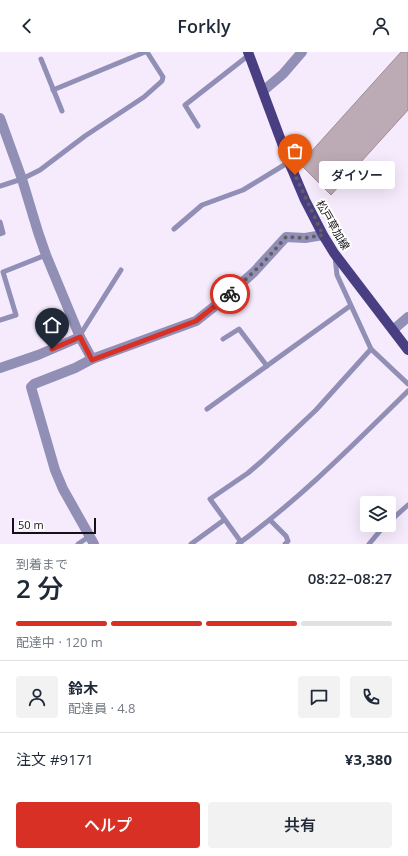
<!DOCTYPE html>
<html lang="ja">
<head>
<meta charset="utf-8">
<style>
	body { margin:0; font-family:"Open Sans","Noto Sans JP",sans-serif; background:#f2f2f3; color:#1f2937; height:100vh; display:flex; flex-direction:column; font-size:15px; white-space:nowrap }
	* { box-sizing:border-box; margin:0 }
	p { font-size:13px; color:#747a83 }
	.icon { flex:none; width:22px; height:22px; fill:none; stroke:currentColor; stroke-width:2; stroke-linecap:round; stroke-linejoin:round }
	.map { position:relative; height:492px; overflow:hidden }
	.panel { display:flex; flex-direction:column; background:#fff; flex:1 }
	.panel>* { flex:none }
	.buttons { position:absolute; left:360px; top:444px; display:grid; gap:8px }
	.buttons a { display:grid; place-items:center; width:36px; height:36px; border-radius:4px; background:#fff; box-shadow:0 4px 16px #0002; font-size:20px }
	.scale { position:absolute; left:12px; bottom:10px; width:84px; box-sizing:border-box; padding-left:4px; border:2px solid #141116; border-top:0; font-size:11px; line-height:14px; white-space:nowrap; color:#141116; -webkit-text-stroke:3px #fff; paint-order:stroke }
	.pin { position:absolute; display:grid; place-items:center; width:34px; height:34px; color:#fff; margin:-41px -17px; border-radius:50% 50% 50% 0; rotate:-45deg; box-shadow:0 0 4px #0007 }
	.pin .icon { rotate:45deg }
	.courier { position:absolute; display:grid; place-items:center; width:40px; height:40px; margin:-20px; border:3px solid #d93025; border-radius:50%; background:#fff; color:#222; box-shadow:0 1px 5px #0007 }
	.bubble { position:absolute; height:28px; border-radius:4px; background:#fff; box-shadow:0 4px 16px #0002; font-size:13px; font-weight:600; line-height:28px; text-align:center }
	.headline em { font-style:normal; font-weight:600 }
	.headline div { display:flex; flex-direction:column-reverse }
	.headline { display:flex; align-items:center; justify-content:space-between; height:68px; padding:0 16px }
	h1 { font-size:26px; font-weight:600; line-height:30px }
	.bar { display:grid; grid-template-columns:repeat(4,1fr); gap:6px 4px; align-content:center; height:48px; padding:0 16px }
	.bar i { height:5px; border-radius:3px; background:#e0e1e3 }
	.bar .selected { background:#d93025 }
	.bar p { grid-column:span 4 }
	.line { display:flex; align-items:center; gap:10px; padding:0 16px; border-top:1px solid #e0e1e3 }
	.line div { flex:1 }
	.round { display:grid; place-items:center; flex:none; width:42px; height:42px; border-radius:4px; background:#f2f2f3 }
	.button { display:flex; gap:8px; margin-top:auto; padding:8px 16px }
	.button a { flex:1; height:46px; border-radius:4px; background:#d93025; color:#fff; font-size:16px; font-weight:600; line-height:46px; text-align:center }
	.button a+a { background:#f2f2f3; color:#1f2937 }
	header { display:flex; justify-content:space-between; align-items:center; height:52px; padding:0 16px; background:#fff; font-size:18px; font-weight:600 }
	.map>svg:first-child { display:block }
</style>
</head>
<body>
<header><svg class="icon" aria-label="back" viewBox="0 0 24 24"><path d="M15 5l-7 7 7 7"/></svg>Forkly<svg class="icon" aria-label="person" viewBox="0 0 24 24"><circle cx="12" cy="8" r="4"/><path d="M4 21q1-7 8-7t8 7"/></svg></header>
<div class="map">
<svg width="408" height="492" viewBox="0 0 408 492">
	<rect width="100%" height="100%" fill="#f6ebfc"/>
	<polygon fill="#bcaab5" stroke="#9e8c97" points="401,0 408,0 408,58 331,143 300,112"/>
	<g fill="none" stroke-linecap="round" stroke-linejoin="round">
		<g stroke="#918fb6" stroke-width="5">
			<polyline points="41,7 62,59"/>
			<polyline points="53,38 145,0"/>
			<polyline points="198,74 185,53 249,3"/>
			<polyline points="0,134 22,127 40,118 85,84 144,45 162,29 163,25 147,0"/>
			<polyline points="0,170 3,181 0,182"/>
			<polyline points="174,177 202,153 243,138 289,110"/>
			<polyline points="335,205 337,223 371,297 408,332"/>
			<polyline points="0,268 16,263 3,220 46,203"/>
			<polyline points="80,283 121,218"/>
			<polyline points="223,287 239,277 267,314"/>
			<polyline points="207,357 350,254"/>
			<polyline points="270,468 286,484 288,489 285,492"/>
			<polyline points="389,470 408,453"/>
			<polyline points="241,490 210,447 248,421 262,409 316,358 371,297"/>
			<polyline points="78,492 90,484"/>
			<polyline points="191,492 224,468"/>
			<path d="M238,492C300,447 354,392 408,339"/>
			<polyline points="369,492 385,473"/>
		</g>
		<g stroke="#918fb6" stroke-width="10">
			<polyline points="263,39 283,22 302,0"/>
			<polyline points="0,66 22,127 38,180 46,203 80,285 92,307"/>
			<polyline points="393,278 408,265"/>
			<polyline points="0,316 38,303 80,285"/>
			<polyline points="94,492 63,437 55,418 31,335 34,332 75,316 92,307 196,269 220,250 254,220 286,185 305,186 323,183"/>
		</g>
		<polyline stroke="#483e81" stroke-width="10" points="248,0 289,110 305,148 323,183 334,201 408,298"/>
	</g>
	<g fill="none" stroke-linecap="round" stroke-linejoin="round">
		<polyline stroke="#635d66" stroke-width="4" stroke-dasharray="0 7.2" points="230,242 263,211 286,185 305,186 323,183 295,123"/>
		<polyline stroke="#d93025" stroke-width="5" points="52,297 80,285 92,308 196,269 230,242"/>
	</g>
	<g text-anchor="middle" stroke-width="4" stroke-linejoin="round" paint-order="stroke">
		<g font-size="11" fill="#141116" stroke="#fff">
			<text transform="translate(333 173) rotate(60)" y="4">松戸草加線</text>
		</g>
	</g>
</svg>
<div class="buttons">
<a><svg class="icon" aria-label="layers" viewBox="0 0 24 24"><path d="M12 4l9 5-9 5-9-5zM3 14l9 5 9-5"/></svg></a>
</div>
<div class="scale">50 m</div>
<div class="pin" style="left:295px;top:123px;background:#ea580c"><svg class="icon" aria-label="bag" viewBox="0 0 24 24"><path d="M5 8h14l-1 12H6zM9 8a3 3 0 0 1 6 0"/></svg></div>
<div class="pin" style="left:52px;top:297px;background:#1f2937"><svg class="icon" aria-label="home" viewBox="0 0 24 24"><path d="M3 11l9-7 9 7M6 9v11h12V9"/></svg></div>
<div class="courier" style="left:230px;top:242px"><svg class="icon" aria-label="bike" viewBox="0 0 24 24"><circle cx="6" cy="16" r="4"/><circle cx="18" cy="16" r="4"/><path d="M6 16l4-8h5l3 8M10 8l3 8H6M13 5h3"/></svg></div>
<div class="bubble" style="left:319px;top:109px;width:76px">ダイソー</div>
</div>
<section class="panel">
<div class="headline"><div><h1>2 分</h1><p>到着まで</p></div><em>08:22–08:27</em></div>
<div class="bar"><i class="selected"></i><i class="selected"></i><i class="selected"></i><i></i><p>配達中 · 120 m</p></div>
<div class="line" style="height:72px"><a class="round"><svg class="icon" aria-label="person" viewBox="0 0 24 24"><circle cx="12" cy="8" r="4"/><path d="M4 21q1-7 8-7t8 7"/></svg></a><div><b>鈴木</b><p>配達員 · 4.8</p></div><a class="round"><svg class="icon" aria-label="chat" viewBox="0 0 24 24"><path d="M4 5h16v11H9l-5 4z"/></svg></a><a class="round"><svg class="icon" aria-label="phone" viewBox="0 0 24 24"><path d="M5 4h4l2 5-3 2q2 4 5 5l2-3 5 2v4C11 20 4 13 5 4z"/></svg></a></div>
<div class="line" style="height:52px"><div>注文 #9171</div><b>¥3,380</b></div>
<div class="button"><a>ヘルプ</a><a>共有</a></div>
</section>
</body>
</html>
